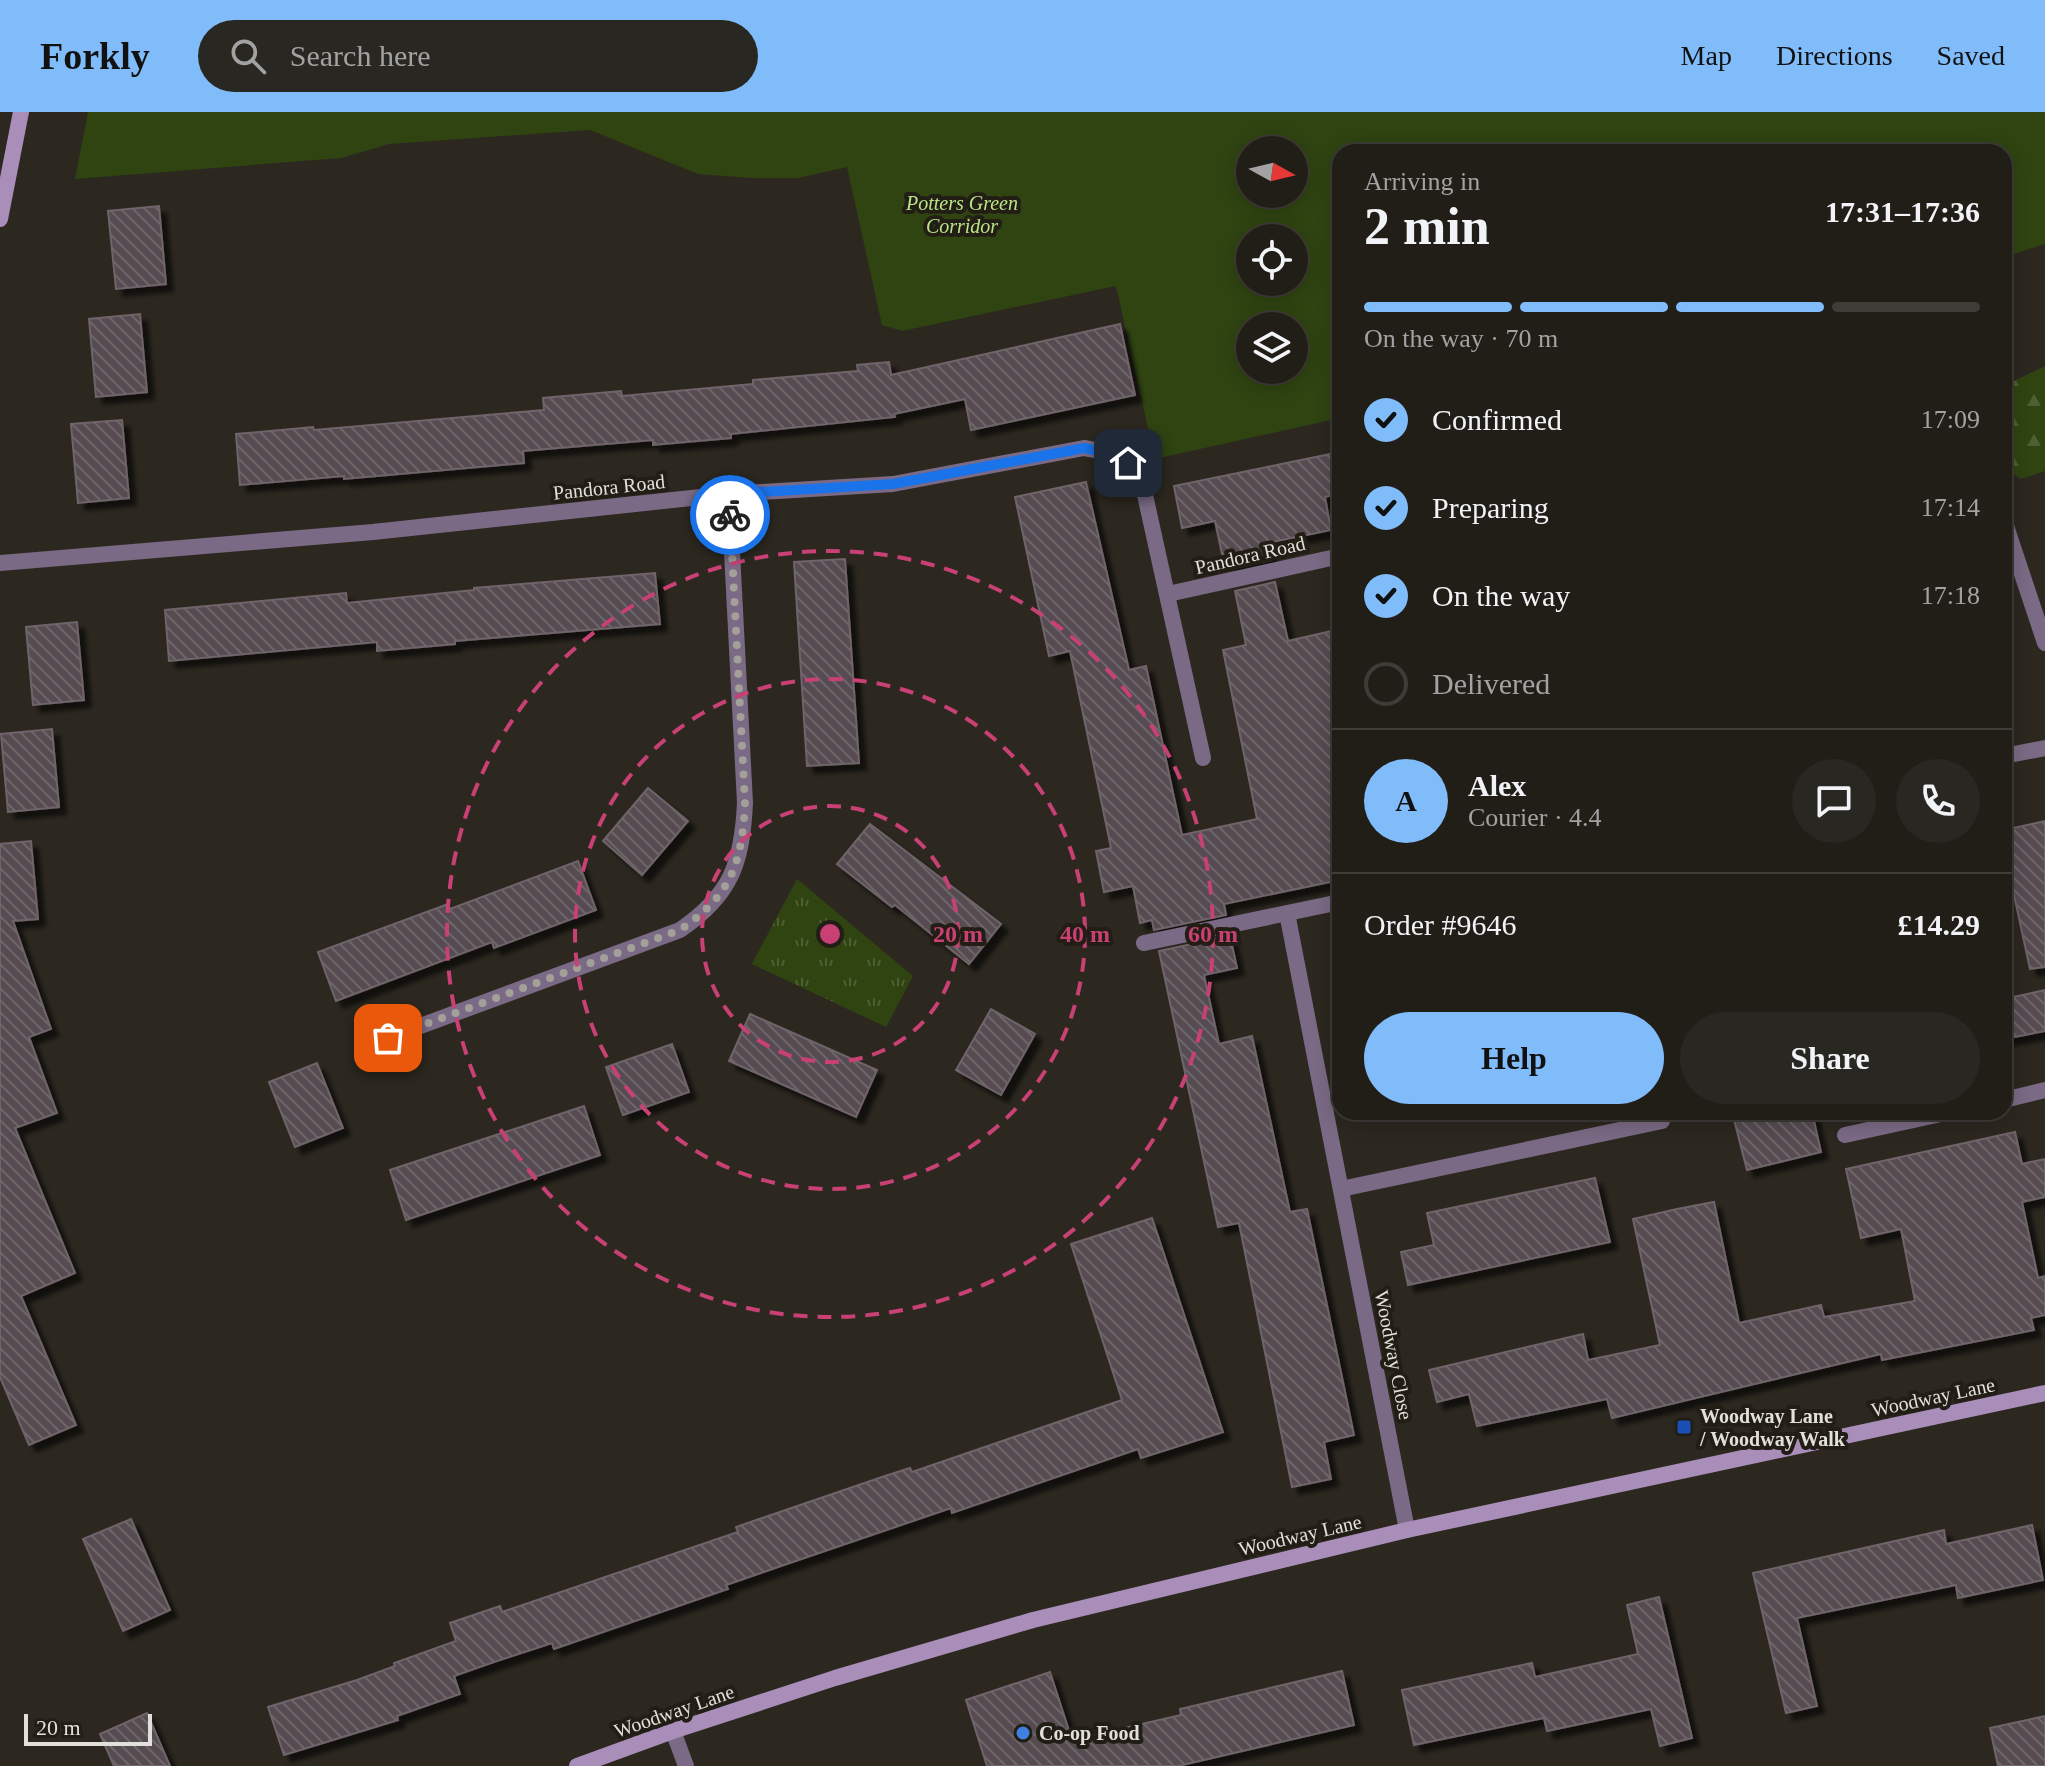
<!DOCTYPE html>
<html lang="en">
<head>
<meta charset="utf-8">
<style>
	body { margin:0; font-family:"Times New Roman",serif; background:#292721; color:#f1f3f6; height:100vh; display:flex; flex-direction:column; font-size:30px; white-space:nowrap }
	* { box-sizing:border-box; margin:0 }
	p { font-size:26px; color:#a2a2a2 }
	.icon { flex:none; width:44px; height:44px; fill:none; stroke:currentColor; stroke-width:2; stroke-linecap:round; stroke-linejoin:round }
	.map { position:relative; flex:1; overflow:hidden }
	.sheet { position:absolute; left:1332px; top:32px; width:680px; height:976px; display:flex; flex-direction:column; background:#211e18; border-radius:24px; box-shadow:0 4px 20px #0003,0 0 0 2px #3e3c37 }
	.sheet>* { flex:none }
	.needle { width:52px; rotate:98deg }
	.fabs { position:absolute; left:1236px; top:24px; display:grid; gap:16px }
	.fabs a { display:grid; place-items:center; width:72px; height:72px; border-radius:50%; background:#211e18; box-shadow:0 4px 20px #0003,0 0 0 2px #3e3c37; font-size:40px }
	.scale { position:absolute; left:24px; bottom:20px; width:128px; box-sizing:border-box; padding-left:8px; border:4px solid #e2e0da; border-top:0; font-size:22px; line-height:28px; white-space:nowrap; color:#e2e0da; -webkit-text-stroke:6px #221e16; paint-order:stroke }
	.pin { position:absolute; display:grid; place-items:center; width:68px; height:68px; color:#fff; margin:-34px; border-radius:16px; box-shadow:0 4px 12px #0006 }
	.courier { position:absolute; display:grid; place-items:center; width:80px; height:80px; margin:-40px; border:6px solid #1a73e8; border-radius:50%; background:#fff; color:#222; box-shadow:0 2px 10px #0007 }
	.headline em { font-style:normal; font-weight:700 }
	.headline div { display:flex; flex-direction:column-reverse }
	.headline { display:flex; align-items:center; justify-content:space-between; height:136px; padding:0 32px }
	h1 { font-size:52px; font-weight:700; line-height:60px }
	.bar { display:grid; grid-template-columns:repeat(4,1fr); gap:12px 8px; align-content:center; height:96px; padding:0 32px }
	.bar i { height:10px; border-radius:6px; background:#3e3c37 }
	.bar .current { background:#81bcfa }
	.bar p { grid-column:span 4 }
	.line { display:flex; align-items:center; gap:20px; padding:0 32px; border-top:2px solid #3e3c37 }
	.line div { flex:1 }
	.round { display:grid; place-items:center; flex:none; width:84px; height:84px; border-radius:42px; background:#292721 }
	ol { padding:0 32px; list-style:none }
	li { display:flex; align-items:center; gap:24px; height:88px }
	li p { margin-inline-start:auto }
	li .icon { padding:8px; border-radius:50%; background:#81bcfa; color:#111; stroke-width:4 }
	li:last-child { color:#a2a2a2 }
	li i { width:44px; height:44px; border:4px solid #3e3c37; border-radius:50% }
	.button { display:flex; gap:16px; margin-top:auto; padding:16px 32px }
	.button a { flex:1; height:92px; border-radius:48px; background:#81bcfa; color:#111; font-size:32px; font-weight:700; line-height:92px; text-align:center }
	.button a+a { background:#292721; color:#f1f3f6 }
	header { display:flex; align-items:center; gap:48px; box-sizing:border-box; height:112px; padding:0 40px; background:#81bcfa; color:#111 }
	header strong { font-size:38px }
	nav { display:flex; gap:44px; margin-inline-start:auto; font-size:28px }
	.search { width:560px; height:72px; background:#292721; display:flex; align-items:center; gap:20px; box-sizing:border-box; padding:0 28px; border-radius:44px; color:#a2a2a2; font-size:30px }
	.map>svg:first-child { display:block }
</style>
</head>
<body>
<header>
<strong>Forkly</strong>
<div class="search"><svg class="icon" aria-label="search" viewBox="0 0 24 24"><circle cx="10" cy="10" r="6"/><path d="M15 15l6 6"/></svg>Search here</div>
<nav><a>Map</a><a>Directions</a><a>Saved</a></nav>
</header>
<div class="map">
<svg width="2045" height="1654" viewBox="0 0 2045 1654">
	<defs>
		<pattern id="grass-tufts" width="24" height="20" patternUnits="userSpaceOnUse" patternTransform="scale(2)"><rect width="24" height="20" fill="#2f4411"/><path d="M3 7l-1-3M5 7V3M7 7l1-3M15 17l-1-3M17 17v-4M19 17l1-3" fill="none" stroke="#4d5f33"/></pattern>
		<pattern id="forest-firs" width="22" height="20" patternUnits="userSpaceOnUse" patternTransform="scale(2)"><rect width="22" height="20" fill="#2f4411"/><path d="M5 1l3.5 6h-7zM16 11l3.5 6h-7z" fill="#4d5f33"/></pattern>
		<pattern id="building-back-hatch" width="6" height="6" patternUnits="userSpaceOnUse" patternTransform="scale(2)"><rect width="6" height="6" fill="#564c51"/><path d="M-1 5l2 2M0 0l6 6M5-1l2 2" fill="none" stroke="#6e6669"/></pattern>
		<filter id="shadow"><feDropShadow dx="7" dy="7" stdDeviation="2" flood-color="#0009"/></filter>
	</defs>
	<rect width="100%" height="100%" fill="#2c2820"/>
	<polygon fill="url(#grass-tufts)" points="797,767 913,864 886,915 752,852"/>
	<polygon fill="url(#forest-firs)" points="2045,254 2045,359 2021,367 2004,356 2004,280 2008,272"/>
	<path fill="#2f4411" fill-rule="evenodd" d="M88,0H2045V132L2004,145V40H1340V306L1155,347L1116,174L902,219L882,213L847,55L798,66H751L698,62L590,18L389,32L341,46L75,67ZM1250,38H1294V82H1250ZM1250,126H1294V170H1250ZM1250,214H1294V258H1250Z"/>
	<g fill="url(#building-back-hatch)" stroke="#6f646a" stroke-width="2" filter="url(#shadow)">
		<polygon points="159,94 166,172 116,177 108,99"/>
		<polygon points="140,202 147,280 96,285 89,207"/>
		<polygon points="1120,212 1135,283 971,318 965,287 894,302 895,305 731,322 731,326 653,333 653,328 523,339 524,351 344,367 344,364 240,373 236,322 313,315 314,318 544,298 543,286 621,279 622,284 753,272 753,268 858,259 857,253 889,250 891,263"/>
		<polygon points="122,308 129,386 78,391 71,312"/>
		<polygon points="1340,340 1340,381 1325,385 1331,418 1267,431 1271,448 1230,457 1227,441 1222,442 1215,409 1182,416 1174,374"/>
		<polygon points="1086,370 1129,558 1146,554 1182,723 1257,707 1223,538 1246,533 1235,479 1275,470 1288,529 1340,517 1340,768 1224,792 1226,803 1154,818 1152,808 1140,811 1133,774 1104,780 1096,739 1111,736 1070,539 1049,544 1015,385"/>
		<polygon points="845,447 859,651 807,654 794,450"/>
		<polygon points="655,461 660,512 455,529 455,532 377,539 377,530 169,549 165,498 346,481 347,491 474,478 474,476"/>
		<polygon points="77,510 84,588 33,593 26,515"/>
		<polygon points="52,617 59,695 8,700 1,622"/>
		<polygon points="648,676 688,709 642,763 603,729"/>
		<polygon points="2045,709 2045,855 2030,857 2004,737 2004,718"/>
		<polygon points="870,712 1001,812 969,852 895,793 892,795 837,752"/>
		<polygon points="31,729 38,807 13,809 51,917 29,925 57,1001 15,1016 75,1161 21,1184 76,1313 29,1333 0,1265 0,732"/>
		<polygon points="578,749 596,798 494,836 492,830 336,889 318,840 448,792 450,797"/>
		<polygon points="1230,824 1237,856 1204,863 1219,932 1252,924 1290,1100 1307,1097 1354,1323 1324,1330 1331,1367 1292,1375 1239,1111 1218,1115 1159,839"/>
		<polygon points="2045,878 2045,919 2004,927 2004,887"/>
		<polygon points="991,897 1035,922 1001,983 956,958"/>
		<polygon points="750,902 877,958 856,1005 729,949"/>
		<polygon points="672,932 689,980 623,1003 606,955"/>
		<polygon points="317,951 343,1016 295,1035 269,970"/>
		<polygon points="584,994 600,1043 406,1108 390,1058"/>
		<polygon points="1732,1000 1812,1000 1821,1040 1747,1058"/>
		<polygon points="2015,1020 2022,1052 2045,1047 2045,1085 2022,1090 2038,1166 2045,1164 2045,1203 2031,1206 2034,1218 1882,1248 1881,1242 1612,1306 1607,1287 1477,1314 1469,1282 1437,1290 1429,1258 1583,1222 1588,1248 1660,1233 1633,1107 1677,1097 1714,1090 1739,1211 1821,1193 1824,1205 1915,1189 1901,1117 1861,1126 1846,1057"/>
		<polygon points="1595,1066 1610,1130 1408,1173 1401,1140 1434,1133 1427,1101"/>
		<polygon points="1152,1106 1223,1320 1141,1346 1138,1337 952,1401 951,1396 778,1455 726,1473 728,1477 554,1537 552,1531 491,1551 454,1564 460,1582 397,1604 398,1608 284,1643 268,1595 357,1568 395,1554 394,1551 456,1529 450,1511 500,1494 502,1500 738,1420 736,1415 885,1364 910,1356 912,1360 1122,1288 1071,1132"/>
		<polygon points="131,1407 170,1498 123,1519 83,1427"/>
		<polygon points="2032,1413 2043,1468 1958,1486 1956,1473 1797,1506 1817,1594 1786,1601 1753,1461 1944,1418 1946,1432"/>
		<polygon points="1659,1485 1692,1626 1660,1634 1651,1597 1547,1619 1544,1606 1414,1633 1402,1578 1532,1551 1535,1565 1638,1542 1627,1493"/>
		<polygon points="1342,1559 1354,1613 1178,1654 987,1654 966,1588 1050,1560 1072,1628 1181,1603 1180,1597"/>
		<polygon points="147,1601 170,1654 114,1654 100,1622"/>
		<polygon points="2045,1604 2045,1654 1998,1654 1990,1616"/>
	</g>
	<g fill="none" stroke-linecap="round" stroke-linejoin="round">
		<g stroke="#7b6a85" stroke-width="16">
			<polyline points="2004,408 2045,531"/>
			<path d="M0,451L373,420L729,382L893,372L1084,336C1125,343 1127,347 1145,383L1203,646"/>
			<polyline points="1168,482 1340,444"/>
			<polyline points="2004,644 2045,636"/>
			<polyline points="1287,801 1407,1418"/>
			<polyline points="1144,831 1340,790"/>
			<path d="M388,926L680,818C731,783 742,752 745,691L729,382"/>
			<polyline points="2004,988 2045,978"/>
			<polyline points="1845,1023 1950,1000"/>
			<polyline points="1341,1077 1662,1009"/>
			<polyline points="673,1619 686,1654"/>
		</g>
		<g stroke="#aa8eba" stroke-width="16">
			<polyline points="0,107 21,0"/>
			<polyline points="577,1654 673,1619 835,1566 1033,1508 1407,1418 2045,1281"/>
		</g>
	</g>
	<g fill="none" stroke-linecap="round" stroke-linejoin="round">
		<path stroke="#a2a099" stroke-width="8" stroke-dasharray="0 14.4" d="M388,926L680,818C731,783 742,752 745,691L730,403"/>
		<polyline stroke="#1a73e8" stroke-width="10" points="730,403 729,382 893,372 1084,336 1104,340 1128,351"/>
	</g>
	<g fill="none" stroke="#c84074" stroke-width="4" stroke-dasharray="14 10">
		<circle cx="830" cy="822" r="128"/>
		<circle cx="830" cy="822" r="255"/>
		<circle cx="830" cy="822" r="383"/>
	</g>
	<rect fill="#1a4fb4" stroke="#221e16" stroke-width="3" x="1676" y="1307" width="16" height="16" rx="4"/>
	<circle fill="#3f7fe0" stroke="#221e16" stroke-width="3" cx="1023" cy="1621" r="8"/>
	<g text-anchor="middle" stroke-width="8" stroke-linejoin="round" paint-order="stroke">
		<g font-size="20" font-style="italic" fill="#b8e585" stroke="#221e16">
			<text x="962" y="98">Potters Green<tspan x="962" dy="23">Corridor</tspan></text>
		</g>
		<g font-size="20" fill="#e2e0da" stroke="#221e16">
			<text transform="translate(609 375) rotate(-6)" y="7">Pandora Road</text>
			<text transform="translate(1250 443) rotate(-13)" y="7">Pandora Road</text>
			<text transform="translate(1394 1243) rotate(79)" y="7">Woodway Close</text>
			<text transform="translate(1933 1285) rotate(-12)" y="7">Woodway Lane</text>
			<text transform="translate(1300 1423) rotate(-13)" y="7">Woodway Lane</text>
			<text transform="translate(674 1599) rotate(-19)" y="7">Woodway Lane</text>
		</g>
		<g font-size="20" font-weight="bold" fill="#e2e0da" stroke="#221e16" text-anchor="start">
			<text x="1700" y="1311">Woodway Lane<tspan x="1700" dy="23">/ Woodway Walk</tspan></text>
			<text x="1039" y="1628">Co-op Food</text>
		</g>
	</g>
	<circle cx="830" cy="822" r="12" fill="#c84074" stroke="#221e16" stroke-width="4"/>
	<g font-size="24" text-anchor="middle" font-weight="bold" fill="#c84074" stroke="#221e16" stroke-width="8" stroke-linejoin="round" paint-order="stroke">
		<text x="958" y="830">20 m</text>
		<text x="1085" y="830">40 m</text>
		<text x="1213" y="830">60 m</text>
	</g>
</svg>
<div class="fabs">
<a><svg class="needle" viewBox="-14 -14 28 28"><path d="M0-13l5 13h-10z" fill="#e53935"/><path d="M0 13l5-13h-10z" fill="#a2a2a2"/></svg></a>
<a><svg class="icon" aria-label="locate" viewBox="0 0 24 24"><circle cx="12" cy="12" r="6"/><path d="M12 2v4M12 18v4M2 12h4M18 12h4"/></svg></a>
<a><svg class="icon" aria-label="layers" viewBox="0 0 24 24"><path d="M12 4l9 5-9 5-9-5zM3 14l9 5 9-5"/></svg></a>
</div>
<div class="scale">20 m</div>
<div class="pin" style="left:388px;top:926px;background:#ea580c"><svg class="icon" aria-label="bag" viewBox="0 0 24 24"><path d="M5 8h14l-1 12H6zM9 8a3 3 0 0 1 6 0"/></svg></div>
<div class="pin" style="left:1128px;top:351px;background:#1f2937"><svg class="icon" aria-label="home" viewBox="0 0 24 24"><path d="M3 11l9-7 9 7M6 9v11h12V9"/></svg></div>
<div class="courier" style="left:730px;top:403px"><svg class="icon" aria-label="bike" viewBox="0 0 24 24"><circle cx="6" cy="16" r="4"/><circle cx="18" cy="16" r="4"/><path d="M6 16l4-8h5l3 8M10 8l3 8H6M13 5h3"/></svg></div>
<section class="sheet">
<div class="headline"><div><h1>2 min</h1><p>Arriving in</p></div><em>17:31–17:36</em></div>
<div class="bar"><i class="current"></i><i class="current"></i><i class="current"></i><i></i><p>On the way · 70 m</p></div>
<ol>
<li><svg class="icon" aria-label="check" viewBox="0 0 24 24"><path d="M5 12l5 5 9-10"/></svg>Confirmed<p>17:09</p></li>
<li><svg class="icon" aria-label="check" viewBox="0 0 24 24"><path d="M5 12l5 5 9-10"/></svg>Preparing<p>17:14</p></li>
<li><svg class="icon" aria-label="check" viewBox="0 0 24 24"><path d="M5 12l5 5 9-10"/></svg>On the way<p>17:18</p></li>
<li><i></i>Delivered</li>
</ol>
<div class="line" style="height:144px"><b class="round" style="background:#81bcfa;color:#111">A</b><div><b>Alex</b><p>Courier · 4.4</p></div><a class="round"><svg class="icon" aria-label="chat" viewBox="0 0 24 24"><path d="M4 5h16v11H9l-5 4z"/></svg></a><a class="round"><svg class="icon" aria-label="phone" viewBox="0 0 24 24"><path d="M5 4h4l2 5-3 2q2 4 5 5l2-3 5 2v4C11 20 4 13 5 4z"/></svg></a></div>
<div class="line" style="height:104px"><div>Order #9646</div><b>£14.29</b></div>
<div class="button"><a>Help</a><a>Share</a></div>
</section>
</div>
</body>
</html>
